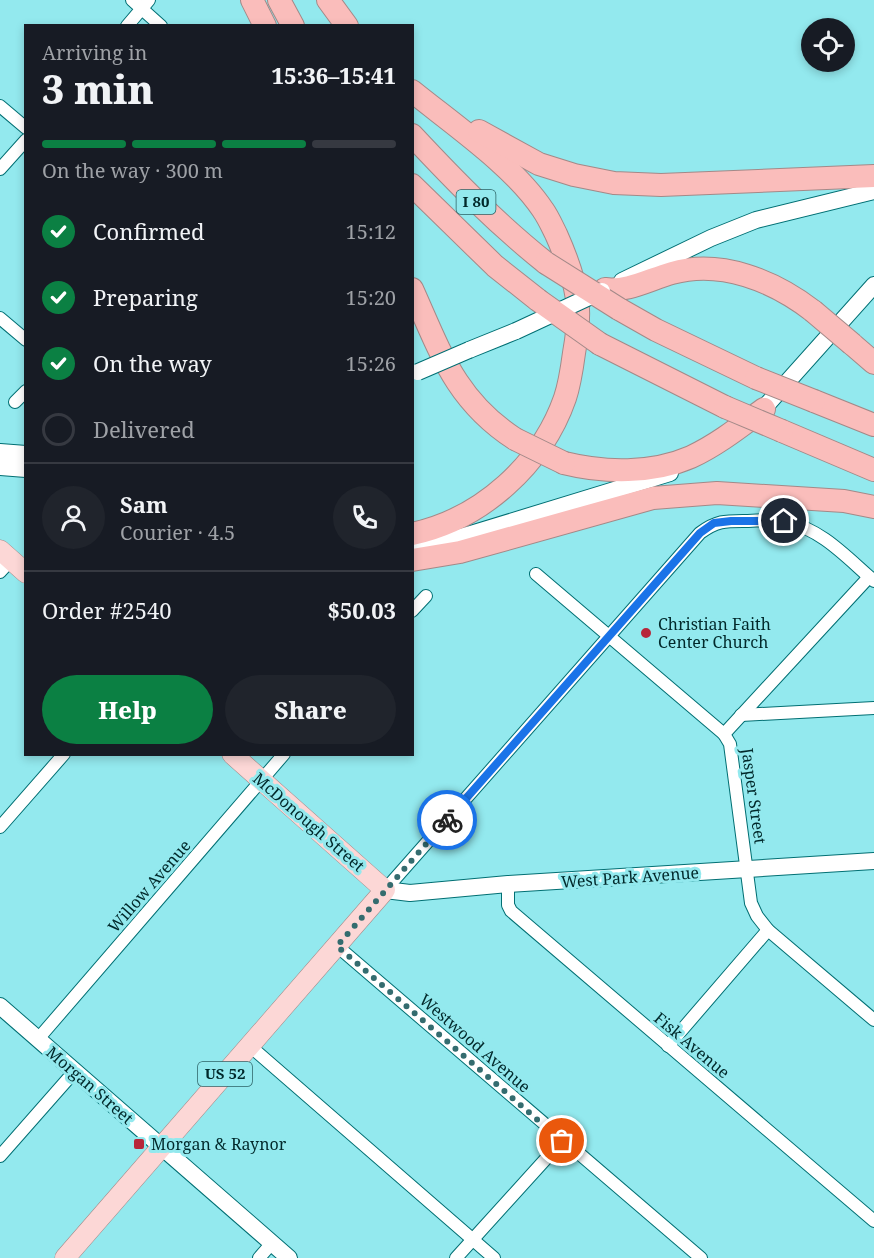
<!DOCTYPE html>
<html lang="en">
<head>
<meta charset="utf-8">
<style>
	body { margin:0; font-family:"Noto Serif",serif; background:#20242c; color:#f1f3f6; height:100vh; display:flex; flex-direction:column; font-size:22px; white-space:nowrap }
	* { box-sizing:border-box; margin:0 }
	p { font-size:20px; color:#9ea1a6 }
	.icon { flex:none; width:33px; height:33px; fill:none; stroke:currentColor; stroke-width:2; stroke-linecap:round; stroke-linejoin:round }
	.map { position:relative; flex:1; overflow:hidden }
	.sheet { position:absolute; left:24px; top:24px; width:390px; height:732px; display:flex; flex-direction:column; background:#171b24; border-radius:0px; box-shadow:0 3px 9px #0003 }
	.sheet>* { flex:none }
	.buttons { position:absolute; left:801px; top:18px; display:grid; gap:12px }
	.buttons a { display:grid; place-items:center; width:54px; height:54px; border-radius:50%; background:#171b24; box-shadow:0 3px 9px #0003; font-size:30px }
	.pin { position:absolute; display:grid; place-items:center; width:51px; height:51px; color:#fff; margin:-26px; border:3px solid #fff; border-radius:50%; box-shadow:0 2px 6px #0007 }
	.courier { position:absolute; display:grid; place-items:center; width:60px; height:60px; margin:-30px; border:4px solid #1a73e8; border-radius:50%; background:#fff; color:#222; box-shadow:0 2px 8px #0007 }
	.overview em { font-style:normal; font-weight:800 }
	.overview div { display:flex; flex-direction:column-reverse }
	.overview { display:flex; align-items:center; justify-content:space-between; height:102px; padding:0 18px }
	h1 { font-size:39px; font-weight:800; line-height:45px }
	.bar { display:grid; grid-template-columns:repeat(4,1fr); gap:9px 6px; align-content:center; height:72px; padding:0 18px }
	.bar i { height:8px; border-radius:4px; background:#363941 }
	.bar .selected { background:#0b8043 }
	.bar p { grid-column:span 4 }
	.line { display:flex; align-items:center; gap:15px; padding:0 18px; border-top:2px solid #363941 }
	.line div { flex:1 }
	.round { display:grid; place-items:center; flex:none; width:63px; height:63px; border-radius:32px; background:#20242c }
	ol { padding:0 18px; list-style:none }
	li { display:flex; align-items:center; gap:18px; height:66px }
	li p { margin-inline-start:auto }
	li .icon { padding:6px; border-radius:50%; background:#0b8043; color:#fff; stroke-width:4 }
	li:last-child { color:#9ea1a6 }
	li i { width:33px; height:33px; border:3px solid #363941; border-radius:50% }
	.cta { display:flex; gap:12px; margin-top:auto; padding:12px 18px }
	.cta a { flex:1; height:69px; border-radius:36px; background:#0b8043; color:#fff; font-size:24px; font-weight:800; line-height:69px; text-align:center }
	.cta a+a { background:#20242c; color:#f1f3f6 }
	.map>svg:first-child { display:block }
</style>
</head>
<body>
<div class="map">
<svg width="874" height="1258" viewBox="0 0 874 1258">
	<rect width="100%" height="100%" fill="#93e9ee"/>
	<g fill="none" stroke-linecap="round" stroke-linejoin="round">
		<g stroke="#016f73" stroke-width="14">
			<g id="street">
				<polyline points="132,0 161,26"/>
				<polyline points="127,26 149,0"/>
				<polyline points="0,106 26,128"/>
				<polyline points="0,169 26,140"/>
				<polyline points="0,318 26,340"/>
				<polyline points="15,402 26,391"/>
				<polyline points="0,572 11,560"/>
				<polyline points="536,574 724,734 730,744 751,903 757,916 768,930 874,1020"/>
				<polyline points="412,611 426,596"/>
				<polyline points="741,715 874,708"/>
				<polyline points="724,734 869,577"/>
				<polyline points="0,827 64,754"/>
				<polyline points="508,884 508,905 511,911 874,1221"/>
				<path d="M385,890L700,533C718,520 726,521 748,521C760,520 773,519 786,522C822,529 847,558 874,581"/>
				<polyline points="337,946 701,1258"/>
				<polyline points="38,1039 284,754"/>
				<polyline points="250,1046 494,1258"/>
				<polyline points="668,1046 768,930"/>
				<polyline points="0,1156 74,1072"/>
				<polyline points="259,1258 272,1243"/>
				<polyline points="456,1258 562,1141"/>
			</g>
		</g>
		<g stroke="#016f73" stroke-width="18">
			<g id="secondary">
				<polyline points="622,281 711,238 756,220 874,191"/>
				<polyline points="469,350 516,331"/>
				<polyline points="756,417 874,285"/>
				<polyline points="0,452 26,454"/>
				<polyline points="0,467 26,469"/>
				<polyline points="412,552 670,473"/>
				<polyline points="385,890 410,893 508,884 874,861"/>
				<polyline points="0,1006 289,1258"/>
			</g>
		</g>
		<g stroke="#a38988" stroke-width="21">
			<g id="primary">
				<polyline points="0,550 26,573"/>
				<polyline points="65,1258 385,890 232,754"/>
			</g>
		</g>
		<g stroke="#a38988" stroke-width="24">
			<g id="highway">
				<polyline points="252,0 265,26"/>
				<polyline points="279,0 293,26"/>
				<polyline points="328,0 347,26"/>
				<path d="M412,91C454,125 514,166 543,210C548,217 552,226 556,234C565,254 574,277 577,299C580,315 577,336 574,353C572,368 570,383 565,398C542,464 482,519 412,534"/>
				<polyline points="479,131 539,164 574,175 614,183 661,185 874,176"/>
				<path d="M412,135C455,181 497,224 546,263"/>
				<polyline points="412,185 495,266 538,300"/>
				<path d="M412,289C440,351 455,400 515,439"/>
				<path d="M605,289C628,292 650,279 672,273C721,259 774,281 813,311"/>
				<polyline points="619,309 656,330 756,378"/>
				<polyline points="600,344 725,407"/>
				<polyline points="852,344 874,363"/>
				<polyline points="814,401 874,425"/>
				<polyline points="782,431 874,470"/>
				<path d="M564,463C604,473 652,474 691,457C717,445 741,426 764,409"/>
				<polyline points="412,560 460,552 653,498 717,493 844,501 874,507"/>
			</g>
		</g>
		<use href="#street" stroke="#fff" stroke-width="12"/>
		<use href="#secondary" stroke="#fff" stroke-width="16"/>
		<use href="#primary" stroke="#fcd7d6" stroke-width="20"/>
		<use href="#highway" stroke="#fabdbb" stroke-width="22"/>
		<g stroke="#016f73" stroke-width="18" stroke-linecap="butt">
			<g id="secondary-bridge">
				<polyline points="516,331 602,291"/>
				<polyline points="418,372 469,350"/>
			</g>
		</g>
		<g stroke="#a38988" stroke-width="24" stroke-linecap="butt">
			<g id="highway-bridge">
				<polyline points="546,263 619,309"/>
				<polyline points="538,300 600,344"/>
				<polyline points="813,311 852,344"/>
				<polyline points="756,378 814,401"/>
				<polyline points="725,407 782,431"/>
				<polyline points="515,439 564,463"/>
			</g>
		</g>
		<use href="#secondary-bridge" stroke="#fff" stroke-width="16"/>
		<use href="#highway-bridge" stroke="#fabdbb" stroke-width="22"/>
	</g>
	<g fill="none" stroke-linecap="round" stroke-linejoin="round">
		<polyline stroke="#346c6f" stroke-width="6" stroke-dasharray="0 10.8" points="447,820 337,946 562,1141"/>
		<polyline stroke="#1a73e8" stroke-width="8" points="447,820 700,533 714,523 731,521 784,521"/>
	</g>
	<g fill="#b72639" stroke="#93e9ee" stroke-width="2">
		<circle cx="646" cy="633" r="6"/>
		<rect x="133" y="1138" width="12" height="12" rx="3"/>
	</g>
	<g text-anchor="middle" stroke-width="6" stroke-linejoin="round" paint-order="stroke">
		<g fill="#93e9ee" stroke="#2d6265" stroke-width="1.5">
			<rect x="456.5" y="190" width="39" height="24" rx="4.5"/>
			<rect x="198" y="1062" width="54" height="24" rx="4.5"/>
		</g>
		<g font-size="15" font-weight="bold" fill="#01282a">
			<text x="476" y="207">I 80</text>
			<text x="225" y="1079">US 52</text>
		</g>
		<g font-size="16" fill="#01282a" stroke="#93e9ee" text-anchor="start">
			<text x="658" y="630">Christian Faith<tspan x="658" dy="18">Center Church</tspan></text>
			<text x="151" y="1150">Morgan &amp; Raynor</text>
		</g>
		<g font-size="16" fill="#01282a" stroke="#93e9ee">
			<text transform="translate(754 796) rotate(82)" y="6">Jasper Street</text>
			<text transform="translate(309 822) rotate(41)" y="6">McDonough Street</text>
			<text transform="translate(630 877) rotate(-4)" y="6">West Park Avenue</text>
			<text transform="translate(149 886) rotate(-49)" y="6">Willow Avenue</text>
			<text transform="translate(475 1043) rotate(41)" y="6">Westwood Avenue</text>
			<text transform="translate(692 1045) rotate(40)" y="6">Fisk Avenue</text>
			<text transform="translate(90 1085) rotate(41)" y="6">Morgan Street</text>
		</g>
	</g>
</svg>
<div class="buttons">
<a><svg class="icon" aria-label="locate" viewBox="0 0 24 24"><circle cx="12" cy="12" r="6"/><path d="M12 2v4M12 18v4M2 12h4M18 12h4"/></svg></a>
</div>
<div class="pin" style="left:562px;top:1141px;background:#ea580c"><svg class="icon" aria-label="bag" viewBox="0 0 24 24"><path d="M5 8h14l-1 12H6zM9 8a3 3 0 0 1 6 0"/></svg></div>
<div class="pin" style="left:784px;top:521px;background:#1f2937"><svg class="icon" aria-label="home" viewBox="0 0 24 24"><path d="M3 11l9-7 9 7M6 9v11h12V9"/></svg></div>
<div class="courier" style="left:447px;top:820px"><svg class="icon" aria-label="bike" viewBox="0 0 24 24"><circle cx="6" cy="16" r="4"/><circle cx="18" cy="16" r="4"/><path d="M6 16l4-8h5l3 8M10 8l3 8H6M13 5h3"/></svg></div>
<section class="sheet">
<div class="overview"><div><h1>3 min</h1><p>Arriving in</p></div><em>15:36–15:41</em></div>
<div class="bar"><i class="selected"></i><i class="selected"></i><i class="selected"></i><i></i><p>On the way · 300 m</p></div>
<ol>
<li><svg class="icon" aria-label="check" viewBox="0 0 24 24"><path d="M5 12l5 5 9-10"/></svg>Confirmed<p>15:12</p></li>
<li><svg class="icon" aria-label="check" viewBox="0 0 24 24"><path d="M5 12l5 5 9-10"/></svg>Preparing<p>15:20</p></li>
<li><svg class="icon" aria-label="check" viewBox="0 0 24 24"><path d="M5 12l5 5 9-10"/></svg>On the way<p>15:26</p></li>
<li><i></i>Delivered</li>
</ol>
<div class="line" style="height:108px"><a class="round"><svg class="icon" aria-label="person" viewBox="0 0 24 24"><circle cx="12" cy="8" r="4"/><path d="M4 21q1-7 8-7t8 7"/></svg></a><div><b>Sam</b><p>Courier · 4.5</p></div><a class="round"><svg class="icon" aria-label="phone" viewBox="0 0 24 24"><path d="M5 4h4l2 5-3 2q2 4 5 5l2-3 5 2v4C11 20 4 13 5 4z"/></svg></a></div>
<div class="line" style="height:78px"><div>Order #2540</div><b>$50.03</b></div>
<div class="cta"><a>Help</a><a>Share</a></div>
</section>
</div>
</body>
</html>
